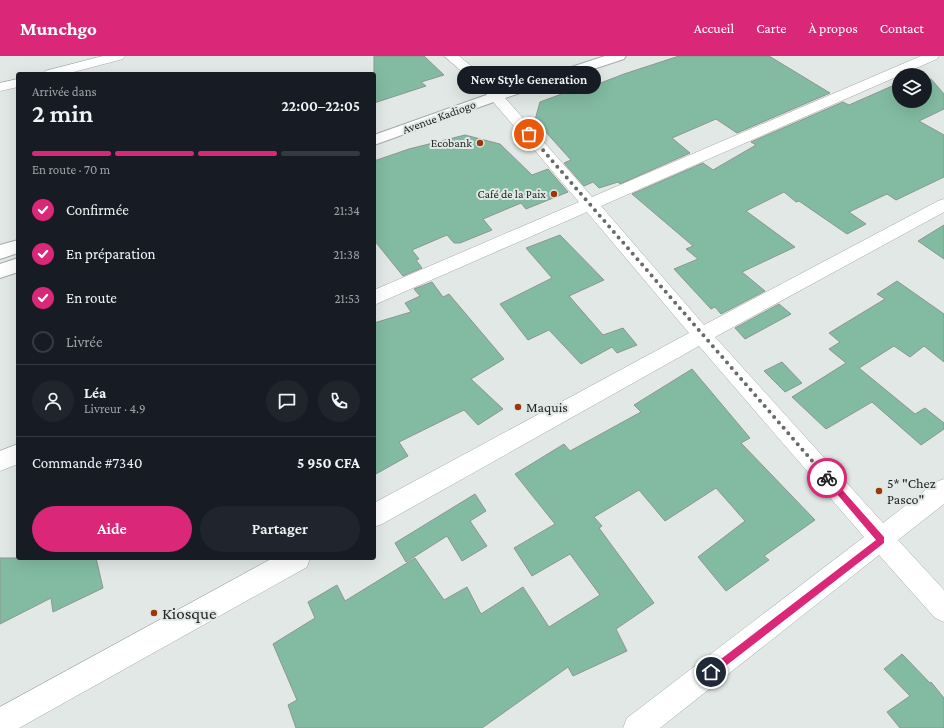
<!DOCTYPE html>
<html lang="fr">
<head>
<meta charset="utf-8">
<style>
	body { margin:0; font-family:"Crimson Pro",serif; background:#20242c; color:#f1f3f6; height:100vh; display:flex; flex-direction:column; font-size:15px; white-space:nowrap }
	* { box-sizing:border-box; margin:0 }
	p { font-size:13px; color:#9ea1a6 }
	.icon { flex:none; width:22px; height:22px; fill:none; stroke:currentColor; stroke-width:2; stroke-linecap:round; stroke-linejoin:round }
	.map { position:relative; flex:1; overflow:hidden }
	.sheet { position:absolute; left:16px; top:16px; width:360px; height:488px; display:flex; flex-direction:column; background:#171b24; border-radius:4px; box-shadow:0 4px 16px #0002 }
	.sheet>* { flex:none }
	.controls { position:absolute; left:892px; top:12px; display:grid; gap:8px }
	.controls a { display:grid; place-items:center; width:40px; height:40px; border-radius:50%; background:#171b24; box-shadow:0 4px 16px #0002; font-size:20px }
	.pin { position:absolute; display:grid; place-items:center; width:34px; height:34px; color:#fff; margin:-17px; border:2px solid #fff; border-radius:50%; box-shadow:0 1px 4px #0007 }
	.courier { position:absolute; display:grid; place-items:center; width:40px; height:40px; margin:-20px; border:3px solid #db2777; border-radius:50%; background:#fff; color:#222; box-shadow:0 1px 5px #0007 }
	.bubble { position:absolute; height:28px; border-radius:14px; background:#171b24; box-shadow:0 4px 16px #0002; font-size:13px; font-weight:600; line-height:28px; text-align:center }
	.head em { font-style:normal; font-weight:600 }
	.head div { display:flex; flex-direction:column-reverse }
	.head { display:flex; align-items:center; justify-content:space-between; height:68px; padding:0 16px }
	h1 { font-size:26px; font-weight:600; line-height:30px }
	.bar { display:grid; grid-template-columns:repeat(4,1fr); gap:6px 4px; align-content:center; height:48px; padding:0 16px }
	.bar i { height:5px; border-radius:3px; background:#363941 }
	.bar .on { background:#db2777 }
	.bar p { grid-column:span 4 }
	.line { display:flex; align-items:center; gap:10px; padding:0 16px; border-top:1px solid #363941 }
	.line div { flex:1 }
	.round { display:grid; place-items:center; flex:none; width:42px; height:42px; border-radius:21px; background:#20242c }
	ol { padding:0 16px; list-style:none }
	li { display:flex; align-items:center; gap:12px; height:44px }
	li p { margin-inline-start:auto }
	li .icon { padding:4px; border-radius:50%; background:#db2777; color:#fff; stroke-width:4 }
	li:last-child { color:#9ea1a6 }
	li i { width:22px; height:22px; border:2px solid #363941; border-radius:50% }
	.button { display:flex; gap:8px; margin-top:auto; padding:8px 16px }
	.button a { flex:1; height:46px; border-radius:24px; background:#db2777; color:#fff; font-size:16px; font-weight:600; line-height:46px; text-align:center }
	.button a+a { background:#20242c; color:#f1f3f6 }
	header { display:flex; align-items:center; gap:24px; box-sizing:border-box; height:56px; padding:0 20px; background:#db2777; color:#fff }
	header strong { font-size:19px }
	nav { display:flex; gap:22px; margin-inline-start:auto; font-size:14px }
	.map>svg:first-child { display:block }
</style>
</head>
<body>
<header>
<strong>Munchgo</strong>
<nav><a>Accueil</a><a>Carte</a><a>À propos</a><a>Contact</a></nav>
</header>
<div class="map">
<svg width="944" height="672" viewBox="0 0 944 672">
	<rect width="100%" height="100%" fill="#e1e8e5"/>
	<g fill="#82bba2" stroke="#8e9592">
		<polygon points="374,0 424,0 444,19 421,26 426,30 374,47"/>
		<polygon points="679,0 769,0 830,37 737,77 716,63 672,82 690,97 620,128 618,126 599,132 593,126 584,130 564,107 571,104 535,64 540,46 586,29 590,31 624,18"/>
		<polygon points="925,23 931,23 944,38 944,53 919,65 944,79 944,121 896,144 887,138 849,156 866,168 847,178 799,145 796,146 784,136 746,155 795,191 742,216 765,235 721,258 715,251 711,253 674,213 698,203 686,193 693,190 632,138 703,107 713,114 756,89 751,86 843,46 849,49 899,27 899,45 925,45"/>
		<polygon points="465,79 500,88 532,119 548,113 568,136 526,153 521,147 483,163 492,174 460,187 454,187 447,179 412,194 419,203 416,204 422,212 403,220 374,184 374,105 409,93"/>
		<polygon points="944,169 944,203 918,185"/>
		<polygon points="560,179 604,224 569,240 603,279 623,272 637,289 617,297 612,291 581,308 549,274 528,284 500,248 552,222 526,192"/>
		<polygon points="897,225 944,258 944,306 924,290 910,301 894,290 859,312 915,358 925,352 944,367 944,373 921,389 872,346 826,373 792,341 846,307 829,293 840,286 829,277 885,243 877,238"/>
		<polygon points="432,226 443,241 449,238 504,303 471,323 503,353 478,369 464,354 399,386 408,400 374,419 374,267 411,256 405,247 420,240 414,233"/>
		<polygon points="779,248 791,258 745,283 735,272"/>
		<polygon points="782,306 802,327 785,336 764,315"/>
		<polygon points="692,313 750,382 741,387 815,464 764,500 769,504 726,535 698,501 745,465 716,432 665,465 639,434 594,461 602,470 599,472 654,547 616,573 627,595 573,620 568,611 482,672 296,672 288,649 297,644 273,588 315,562 308,546 337,529 345,545 415,502 444,544 467,531 481,558 523,531 549,571 600,539 570,498 532,520 514,492 555,468 515,418 564,388 570,395 641,356 634,349"/>
		<polygon points="475,438 486,455 470,465 487,490 462,505 447,480 406,506 395,487"/>
		<polygon points="0,502 96,502 103,532 53,556 51,542 0,568"/>
		<polygon points="902,598 930,627 931,626 944,642 944,672 900,672 887,656 910,640 884,613"/>
	</g>
	<g fill="none" stroke-linecap="round" stroke-linejoin="round">
		<g stroke="#a3aaa7" stroke-width="1">
			<g id="street">
				<polygon points="103,0 125,0 123,3 66,18 43,18 45,15"/>
				<polygon points="444,0 459,0 492,27 592,141 921,0 939,0 937,3 601,150 704,269 938,145 944,143 944,156 715,281 883,467 936,426 944,423 944,448 898,484 944,534 944,566 935,562 879,499 660,672 623,672 627,662 864,481 699,290 382,468 374,471 374,447 689,277 587,156 374,249 374,234 579,146 482,33"/>
				<polygon points="18,23 18,31 0,35 0,27"/>
				<polygon points="18,388 18,408 0,415 0,395"/>
				<polygon points="273,502 310,502 307,511 19,672 0,672 0,651"/>
			</g>
		</g>
		<g stroke="#a3aaa7" stroke-width="2">
			<g id="highway">
				<polygon points="605,0 626,0 624,3 502,43 374,89 374,79 492,37"/>
				<polygon points="18,184 18,197 0,203 0,189"/>
				<polygon points="18,202 18,216 0,222 0,208"/>
			</g>
		</g>
		<use href="#street" fill="#fff" fill-rule="evenodd"/>
		<use href="#highway" fill="#fff" fill-rule="evenodd"/>
	</g>
	<polygon fill="#db2777" points="827,419 830,420 884,481 884,487 714,619 711,620 708,619 706,616 708,613 876,484 825,424 825,420"/>
	<g fill="none" stroke-linecap="round" stroke-linejoin="round">
		<polyline stroke="#666a68" stroke-width="4" stroke-dasharray="0 7.2" points="529,78 827,422"/>
	</g>
	<g fill="#9c3708" stroke="#e1e8e5" stroke-width="1.5">
		<circle cx="480" cy="87" r="4"/>
		<circle cx="554" cy="138" r="4"/>
		<circle cx="518" cy="351" r="4"/>
		<circle cx="879" cy="435" r="4"/>
		<circle cx="154" cy="557" r="4"/>
	</g>
	<g text-anchor="middle" stroke-width="4" stroke-linejoin="round" paint-order="stroke">
		<g font-size="12" fill="#232624" stroke="#e1e8e5">
			<text transform="translate(439 61) rotate(-20)" y="4">Avenue Kadiogo</text>
		</g>
		<g font-size="12" fill="#232624" stroke="#e1e8e5" text-anchor="end">
			<text x="472" y="91">Ecobank</text>
			<text x="546" y="142">Café de la Paix</text>
		</g>
		<g font-size="14" fill="#232624" stroke="#e1e8e5" text-anchor="start">
			<text x="526" y="356">Maquis</text>
			<text x="887" y="432">5* "Chez<tspan x="887" dy="16">Pasco"</tspan></text>
		</g>
		<g font-size="17" fill="#232624" stroke="#e1e8e5" text-anchor="start">
			<text x="162" y="563">Kiosque</text>
		</g>
	</g>
</svg>
<div class="controls">
<a><svg class="icon" aria-label="layers" viewBox="0 0 24 24"><path d="M12 4l9 5-9 5-9-5zM3 14l9 5 9-5"/></svg></a>
</div>
<div class="pin" style="left:529px;top:78px;background:#ea580c"><svg class="icon" aria-label="bag" viewBox="0 0 24 24"><path d="M5 8h14l-1 12H6zM9 8a3 3 0 0 1 6 0"/></svg></div>
<div class="pin" style="left:711px;top:616px;background:#1f2937"><svg class="icon" aria-label="home" viewBox="0 0 24 24"><path d="M3 11l9-7 9 7M6 9v11h12V9"/></svg></div>
<div class="courier" style="left:827px;top:422px"><svg class="icon" aria-label="bike" viewBox="0 0 24 24"><circle cx="6" cy="16" r="4"/><circle cx="18" cy="16" r="4"/><path d="M6 16l4-8h5l3 8M10 8l3 8H6M13 5h3"/></svg></div>
<div class="bubble" style="left:457px;top:10px;width:144px">New Style Generation</div>
<section class="sheet">
<div class="head"><div><h1>2 min</h1><p>Arrivée dans</p></div><em>22:00–22:05</em></div>
<div class="bar"><i class="on"></i><i class="on"></i><i class="on"></i><i></i><p>En route · 70 m</p></div>
<ol>
<li><svg class="icon" aria-label="check" viewBox="0 0 24 24"><path d="M5 12l5 5 9-10"/></svg>Confirmée<p>21:34</p></li>
<li><svg class="icon" aria-label="check" viewBox="0 0 24 24"><path d="M5 12l5 5 9-10"/></svg>En préparation<p>21:38</p></li>
<li><svg class="icon" aria-label="check" viewBox="0 0 24 24"><path d="M5 12l5 5 9-10"/></svg>En route<p>21:53</p></li>
<li><i></i>Livrée</li>
</ol>
<div class="line" style="height:72px"><a class="round"><svg class="icon" aria-label="person" viewBox="0 0 24 24"><circle cx="12" cy="8" r="4"/><path d="M4 21q1-7 8-7t8 7"/></svg></a><div><b>Léa</b><p>Livreur · 4.9</p></div><a class="round"><svg class="icon" aria-label="chat" viewBox="0 0 24 24"><path d="M4 5h16v11H9l-5 4z"/></svg></a><a class="round"><svg class="icon" aria-label="phone" viewBox="0 0 24 24"><path d="M5 4h4l2 5-3 2q2 4 5 5l2-3 5 2v4C11 20 4 13 5 4z"/></svg></a></div>
<div class="line" style="height:52px"><div>Commande #7340</div><b>5 950 CFA</b></div>
<div class="button"><a>Aide</a><a>Partager</a></div>
</section>
</div>
</body>
</html>
